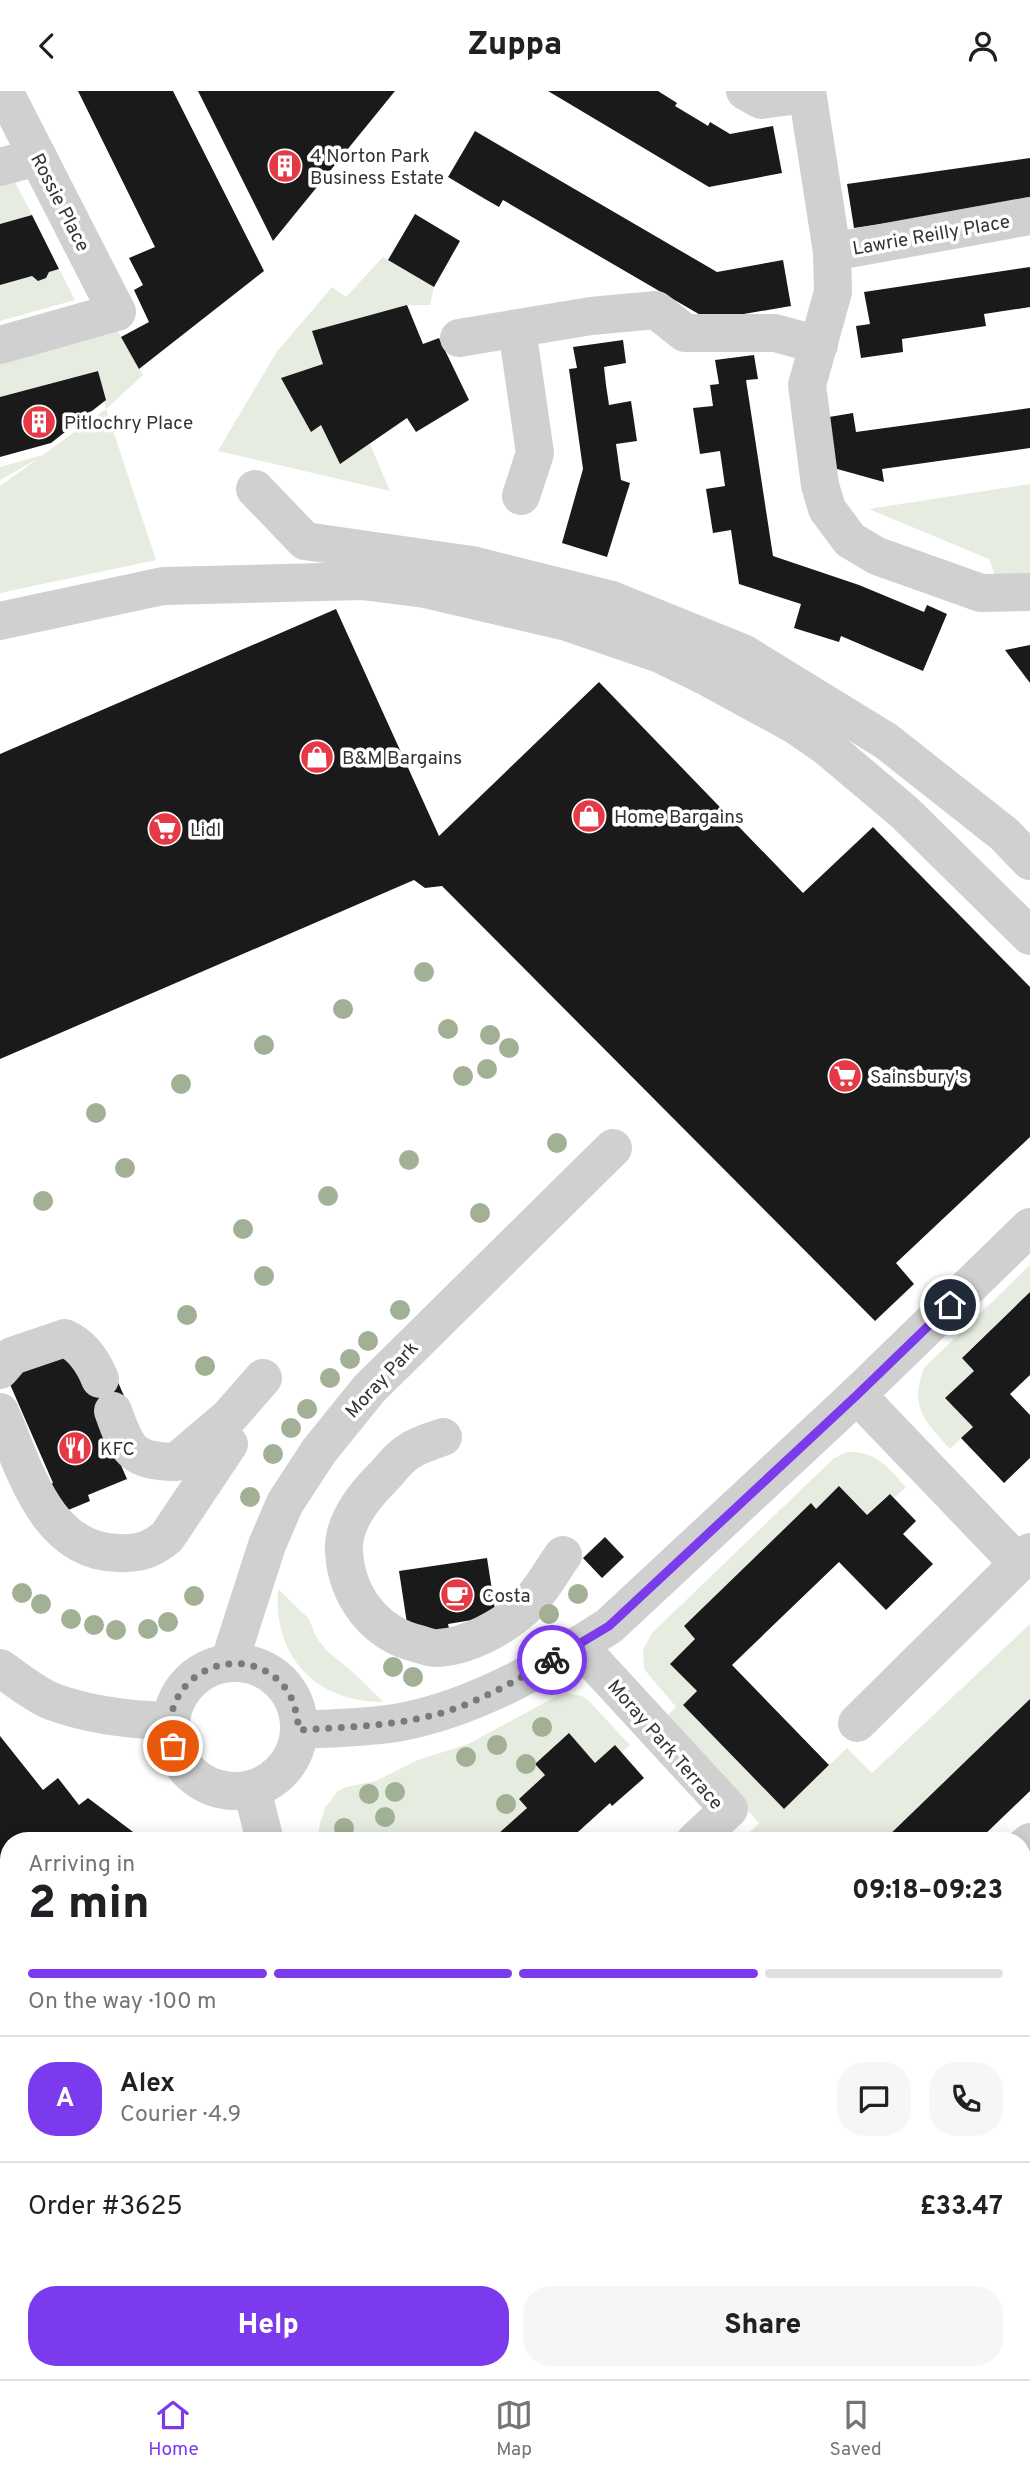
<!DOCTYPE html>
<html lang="en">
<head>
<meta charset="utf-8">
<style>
	body { margin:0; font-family:Overpass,sans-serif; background:#f6f6f6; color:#202124; height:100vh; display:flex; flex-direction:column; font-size:26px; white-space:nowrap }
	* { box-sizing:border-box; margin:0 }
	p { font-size:23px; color:#757577 }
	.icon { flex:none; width:38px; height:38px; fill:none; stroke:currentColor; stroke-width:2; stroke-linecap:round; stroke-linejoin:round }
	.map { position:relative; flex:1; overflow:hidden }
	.sheet { position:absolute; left:0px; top:1741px; width:1031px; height:548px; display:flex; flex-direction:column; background:#fff; border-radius:28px 28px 0 0; box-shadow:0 4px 18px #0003 }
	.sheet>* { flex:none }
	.pin { position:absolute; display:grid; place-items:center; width:60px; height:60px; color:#fff; margin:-30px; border:4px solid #fff; border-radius:50%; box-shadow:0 2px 7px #0007 }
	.courier { position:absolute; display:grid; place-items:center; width:70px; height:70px; margin:-35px; border:5px solid #7c3aed; border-radius:50%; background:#fff; color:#222; box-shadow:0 2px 9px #0007 }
	.overview em { font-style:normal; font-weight:800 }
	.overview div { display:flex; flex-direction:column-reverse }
	.overview { display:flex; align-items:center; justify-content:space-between; height:119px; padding:0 28px }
	h1 { font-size:46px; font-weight:800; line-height:52px }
	.bar { display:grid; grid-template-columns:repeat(4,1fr); gap:10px 7px; align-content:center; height:84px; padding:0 28px }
	.bar i { height:9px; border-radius:5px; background:#e0e0e0 }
	.bar .selected { background:#7c3aed }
	.bar p { grid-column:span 4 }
	.line { display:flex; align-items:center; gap:18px; padding:0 28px; border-top:2px solid #e0e0e0 }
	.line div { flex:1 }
	.round { display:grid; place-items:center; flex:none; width:74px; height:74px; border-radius:28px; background:#f6f6f6 }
	.button { display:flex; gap:14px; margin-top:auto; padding:14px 28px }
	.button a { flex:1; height:80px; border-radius:28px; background:#7c3aed; color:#fff; font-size:28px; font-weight:800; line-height:80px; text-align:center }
	.button a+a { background:#f6f6f6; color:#202124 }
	header { display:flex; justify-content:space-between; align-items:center; height:91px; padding:0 28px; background:#fff; font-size:32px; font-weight:800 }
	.dock { display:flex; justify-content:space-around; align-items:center; height:98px; border-top:2px solid #e0e0e0; background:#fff; font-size:19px; color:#757577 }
	.dock a { display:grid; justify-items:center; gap:4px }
	.dock .selected { color:#7c3aed }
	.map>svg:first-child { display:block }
</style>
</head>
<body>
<header><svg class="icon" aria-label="back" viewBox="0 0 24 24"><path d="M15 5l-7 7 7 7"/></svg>Zuppa<svg class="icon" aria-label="person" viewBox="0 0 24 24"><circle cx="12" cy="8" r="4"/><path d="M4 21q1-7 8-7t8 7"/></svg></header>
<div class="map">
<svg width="1030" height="2288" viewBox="0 0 1030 2288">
	<rect width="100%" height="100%" fill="#fff"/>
	<g fill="#e6ecdf">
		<polygon points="15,91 32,124 0,133 0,95"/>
		<polygon points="383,166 434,196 430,214 407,214 313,240 323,273 282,287 321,334 340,372 370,353 390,400 218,360 276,262 332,196 346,206"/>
		<polygon points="59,178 75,209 0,230 0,194 32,185 38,189 46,187 49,181"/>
		<polygon points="118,240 143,284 106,318 156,469 0,502 0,395 39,367 0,389 0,376 43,364 106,318 97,280 0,306 0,272"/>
		<polygon points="1030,393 1030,484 996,487 989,468 869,418"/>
		<path d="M1030,1174V1201L962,1266L974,1280L945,1308L973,1336L950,1358C925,1330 909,1316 924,1277Z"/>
		<path d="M846,1361C878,1361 885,1374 906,1396L894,1407L889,1403L867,1424L839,1396L816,1418L811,1413L684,1535L695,1548L670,1573L697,1600L684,1614L784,1718L847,1657L872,1682L1030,1533V1608L883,1750H741L759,1732L731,1701L668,1624L676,1616L644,1578L643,1559L652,1542L833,1368Z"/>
		<path d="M278,1498L309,1528L316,1546L327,1560L356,1584L383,1611C316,1611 273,1566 278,1498Z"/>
		<polygon points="566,1602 582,1605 588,1609 630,1654 621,1661 615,1654 595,1672 568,1643 536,1672 545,1684 519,1708 527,1717 490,1750 318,1750 320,1732 325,1717 337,1701 346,1696 376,1690 418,1669 468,1653 557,1605"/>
		<polygon points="1030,1903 1030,2097 1022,2105 1022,1911"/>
		<polygon points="0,2162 9,2185 9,2245 0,2223"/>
	</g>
	<g fill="#1a1a1a">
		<polygon points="78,0 173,0 264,180 139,278 121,246 149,231 134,199 143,194 129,167 155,156"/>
		<polygon points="198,0 395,0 273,150"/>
		<polygon points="548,0 658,0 677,12 675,15 705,33 708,35 710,31 730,43 773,35 782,82 709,96"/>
		<polygon points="475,40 717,181 783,169 791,215 709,229 503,109 499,116 485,108 448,86"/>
		<polygon points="1030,67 1030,111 854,137 847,93"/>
		<polygon points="415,123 460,150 434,196 388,169"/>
		<polygon points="32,124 59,178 49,181 46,187 38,190 32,185 0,194 0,133"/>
		<polygon points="1030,176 1030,216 984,223 986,235 902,248 903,261 861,267 856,235 870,233 864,201"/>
		<polygon points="407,214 423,253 439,247 469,309 416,341 407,327 340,373 321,334 311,341 281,287 323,273 312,240"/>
		<polygon points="623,249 626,272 604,276 606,294 609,314 631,310 637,350 616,353 621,389 630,392 607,466 562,452 583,378 569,278 577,277 573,256"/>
		<polygon points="754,264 758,288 746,289 773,465 859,494 924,521 927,514 947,523 923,580 841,545 839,551 794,537 801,513 739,493 731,439 713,442 706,398 725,395 720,360 700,363 693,317 713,315 710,294 719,293 715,269"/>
		<polygon points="98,280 106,309 51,352 0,366 0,306"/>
		<polygon points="1030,317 1030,357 882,378 884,391 830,376 823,327 853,322 856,341"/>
		<polygon points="336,518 439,745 599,591 803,802 873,736 1030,896 1030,1046 896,1172 914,1193 875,1230 442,795 425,797 414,789 0,968 0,663"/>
		<polygon points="1030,554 1030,592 1005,559"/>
		<polygon points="1030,1201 1030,1284 1010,1303 1030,1324 1030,1367 1004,1392 961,1347 973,1336 945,1307 974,1280 962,1267"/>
		<polygon points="71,1252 114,1282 128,1314 100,1326 127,1388 88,1404 90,1410 61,1422 49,1394 53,1392 9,1291 9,1278"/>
		<polygon points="839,1395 867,1424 890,1403 916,1430 903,1443 933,1473 886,1519 839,1471 732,1574 829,1674 784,1718 683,1614 697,1600 670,1573 695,1548 684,1535 811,1412 816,1418"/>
		<polygon points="605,1446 624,1466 602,1487 583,1467"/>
		<polygon points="487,1467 496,1525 448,1533 450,1542 408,1539 399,1480"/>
		<polygon points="1030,1608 1030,1700 979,1749 883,1750"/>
		<polygon points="569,1642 595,1672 615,1654 644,1687 612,1715 610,1712 568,1750 490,1750 527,1717 519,1708 545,1684 535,1673"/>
		<polygon points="0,1645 43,1699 58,1687 79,1714 88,1707 145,1750 9,1750 8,1889 0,1866"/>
		<polygon points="1030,1814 1030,1903 1022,1911 1022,1822"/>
		<polygon points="1030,2097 1030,2185 1022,2192 1022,2105"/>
		<polygon points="174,2280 257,2280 260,2288 177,2288"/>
		<polygon points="283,2280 376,2280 367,2288 290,2288"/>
		<polygon points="500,2280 594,2280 601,2288 492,2288"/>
		<polygon points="732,2280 824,2280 830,2286 837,2280 872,2280 879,2288 739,2288"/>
		<polygon points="896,2280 930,2280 921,2288 903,2288"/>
	</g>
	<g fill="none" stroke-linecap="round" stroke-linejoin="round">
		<g stroke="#d0d0d0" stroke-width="38">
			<polyline points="745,0 761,9 806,3"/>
			<polyline points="807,0 832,161 833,201 807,294 820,394 827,418 850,449 877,465 981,502 1030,501"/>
			<polyline points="0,76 38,66"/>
			<polyline points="832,161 1030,125"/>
			<polyline points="517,238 535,362 521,405"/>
			<polyline points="459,247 591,225 656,219 685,242 775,242 819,254"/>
			<polyline points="0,254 117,221 4,0"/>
			<polyline points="255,398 305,450 472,474 612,509 743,562 886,650 1004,743 1030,770"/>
			<polyline points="0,530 163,495 362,490 425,498 567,531 660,563 709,587 795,634 828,657 904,721 1030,845"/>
			<path d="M0,1279L12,1265L65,1247C83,1255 93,1271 100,1288"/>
			<polyline points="857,1304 1018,1472"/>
			<path d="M113,1320C127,1360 132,1370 176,1371L229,1326L263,1287"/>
			<path d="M0,1321C24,1375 45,1461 118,1462C139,1463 151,1459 167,1446L229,1353"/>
			<path d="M443,1346C432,1350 418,1354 408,1361C398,1367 390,1379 382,1387C363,1406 342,1433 344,1461C347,1506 375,1543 419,1553C425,1555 433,1558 439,1557C469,1555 503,1536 525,1516C540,1502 551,1481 563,1464"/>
			<polyline points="578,1554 729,1718 695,1750"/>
			<polyline points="229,1572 267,1454 285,1412 319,1360 369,1298 613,1057"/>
			<circle cx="235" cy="1636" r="64"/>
			<path d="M0,1577C16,1588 33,1602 51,1610C88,1624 131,1629 170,1630"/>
			<polyline points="857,1632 1030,1461"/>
			<path d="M299,1639C332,1637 368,1637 401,1631C476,1617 545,1576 609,1535L857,1304L1030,1136"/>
			<polyline points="252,1698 265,1750"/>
			<polyline points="1022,1758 1030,1751"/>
			<polyline points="1022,2251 1030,2243"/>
			<polyline points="668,2280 675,2288"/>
			<polyline points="443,2288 451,2280"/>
			<polyline points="984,2288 992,2280"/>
		</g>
		<g stroke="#ababab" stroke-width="38">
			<polyline points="0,2019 9,2042"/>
			<polyline points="99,2280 102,2288"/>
		</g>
	</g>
	<g fill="#a2b095">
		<circle cx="424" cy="881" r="10"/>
		<circle cx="343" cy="918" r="10"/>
		<circle cx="448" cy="938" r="10"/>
		<circle cx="490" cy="944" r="10"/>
		<circle cx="264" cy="954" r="10"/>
		<circle cx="509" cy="957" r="10"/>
		<circle cx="487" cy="978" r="10"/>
		<circle cx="463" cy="985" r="10"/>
		<circle cx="181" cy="993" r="10"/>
		<circle cx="96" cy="1022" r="10"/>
		<circle cx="557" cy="1052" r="10"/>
		<circle cx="409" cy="1069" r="10"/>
		<circle cx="125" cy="1077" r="10"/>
		<circle cx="328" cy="1105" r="10"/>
		<circle cx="43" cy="1110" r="10"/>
		<circle cx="480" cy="1122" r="10"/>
		<circle cx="243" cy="1138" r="10"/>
		<circle cx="264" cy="1185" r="10"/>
		<circle cx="400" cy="1219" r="10"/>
		<circle cx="187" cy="1224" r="10"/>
		<circle cx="368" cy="1250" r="10"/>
		<circle cx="350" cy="1268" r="10"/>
		<circle cx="205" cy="1275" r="10"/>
		<circle cx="330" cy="1287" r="10"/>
		<circle cx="307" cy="1318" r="10"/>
		<circle cx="291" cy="1337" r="10"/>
		<circle cx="273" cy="1363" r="10"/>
		<circle cx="250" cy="1406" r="10"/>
		<circle cx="22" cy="1502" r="10"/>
		<circle cx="578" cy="1503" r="10"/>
		<circle cx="194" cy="1505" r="10"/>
		<circle cx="41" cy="1513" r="10"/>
		<circle cx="549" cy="1523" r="10"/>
		<circle cx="71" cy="1528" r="10"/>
		<circle cx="168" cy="1531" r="10"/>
		<circle cx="94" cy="1534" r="10"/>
		<circle cx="148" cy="1538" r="10"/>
		<circle cx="116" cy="1539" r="10"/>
		<circle cx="393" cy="1576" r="10"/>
		<circle cx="413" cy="1586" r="10"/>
		<circle cx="542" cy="1636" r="10"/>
		<circle cx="497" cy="1654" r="10"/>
		<circle cx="466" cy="1666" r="10"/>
		<circle cx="526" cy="1673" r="10"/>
		<circle cx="395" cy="1701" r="10"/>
		<circle cx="369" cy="1703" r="10"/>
		<circle cx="506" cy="1713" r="10"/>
		<circle cx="385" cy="1726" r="10"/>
		<circle cx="344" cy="1737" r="10"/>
	</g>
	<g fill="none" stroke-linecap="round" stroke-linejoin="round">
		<path stroke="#7a7a7a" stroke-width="7" stroke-dasharray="0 12.6" d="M173,1655C171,1640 169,1626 175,1612C194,1567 257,1558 286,1598C295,1610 297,1625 299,1639C348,1636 398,1635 445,1621C483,1609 518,1588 552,1569"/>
		<polyline stroke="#7c3aed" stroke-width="9" points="552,1569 609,1535 857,1304 950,1214"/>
	</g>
	<defs>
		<g id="building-disc" transform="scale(1.75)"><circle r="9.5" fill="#e63946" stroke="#fff"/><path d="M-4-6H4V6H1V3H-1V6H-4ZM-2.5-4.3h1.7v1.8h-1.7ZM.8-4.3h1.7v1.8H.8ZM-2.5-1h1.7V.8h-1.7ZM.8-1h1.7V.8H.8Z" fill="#fff"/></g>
		<g id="shop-disc" transform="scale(1.75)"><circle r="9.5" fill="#e63946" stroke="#fff"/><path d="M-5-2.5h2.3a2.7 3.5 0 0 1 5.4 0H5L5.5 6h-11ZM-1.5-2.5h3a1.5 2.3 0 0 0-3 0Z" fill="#fff"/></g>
		<g id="supermarket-disc" transform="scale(1.75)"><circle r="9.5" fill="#e63946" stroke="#fff"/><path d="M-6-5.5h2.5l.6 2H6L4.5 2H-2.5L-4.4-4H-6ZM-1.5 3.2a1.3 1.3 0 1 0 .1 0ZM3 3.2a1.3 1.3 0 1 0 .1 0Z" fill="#fff"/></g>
		<g id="restaurant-disc" transform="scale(1.75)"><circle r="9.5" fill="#e63946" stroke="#fff"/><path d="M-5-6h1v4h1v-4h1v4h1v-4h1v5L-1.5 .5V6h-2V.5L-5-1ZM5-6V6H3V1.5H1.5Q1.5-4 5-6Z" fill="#fff"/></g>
		<g id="cafe-disc" transform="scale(1.75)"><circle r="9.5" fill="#e63946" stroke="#fff"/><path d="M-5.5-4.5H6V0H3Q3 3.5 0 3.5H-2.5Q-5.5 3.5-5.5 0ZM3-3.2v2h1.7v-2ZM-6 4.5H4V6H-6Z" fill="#fff"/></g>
	</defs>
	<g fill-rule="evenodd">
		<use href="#building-disc" x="285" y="75"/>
		<use href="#building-disc" x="39" y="331"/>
		<use href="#shop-disc" x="317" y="666"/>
		<use href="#shop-disc" x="589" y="725"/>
		<use href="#supermarket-disc" x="165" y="738"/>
		<use href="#supermarket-disc" x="845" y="985"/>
		<use href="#restaurant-disc" x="75" y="1357"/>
		<use href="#cafe-disc" x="457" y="1504"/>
	</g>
	<g text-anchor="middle" stroke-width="7" stroke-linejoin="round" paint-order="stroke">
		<g font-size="19" fill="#333" stroke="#fff" text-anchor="start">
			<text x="310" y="71">4 Norton Park<tspan x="310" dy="22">Business Estate</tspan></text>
			<text x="64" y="338">Pitlochry Place</text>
			<text x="342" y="673">B&amp;M Bargains</text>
			<text x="614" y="732">Home Bargains</text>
			<text x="190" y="745">Lidl</text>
			<text x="870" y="992">Sainsbury's</text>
			<text x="100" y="1364">KFC</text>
			<text x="482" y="1511">Costa</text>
		</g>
		<g font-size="19" fill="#333" stroke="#fff">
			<text transform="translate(61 111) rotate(63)" y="7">Rossie Place</text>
			<text transform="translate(931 143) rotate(-10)" y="7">Lawrie Reilly Place</text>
			<text transform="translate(381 1288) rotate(-47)" y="7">Moray Park</text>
			<text transform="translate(666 1653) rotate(49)" y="7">Moray Park Terrace</text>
		</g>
	</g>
</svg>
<div class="pin" style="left:173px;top:1655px;background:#ea580c"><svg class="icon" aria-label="bag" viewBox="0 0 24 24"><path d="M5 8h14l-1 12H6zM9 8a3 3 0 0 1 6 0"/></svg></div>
<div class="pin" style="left:950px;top:1214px;background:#1f2937"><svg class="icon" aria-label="home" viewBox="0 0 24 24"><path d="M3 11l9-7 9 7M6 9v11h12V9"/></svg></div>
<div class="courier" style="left:552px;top:1569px"><svg class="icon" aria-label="bike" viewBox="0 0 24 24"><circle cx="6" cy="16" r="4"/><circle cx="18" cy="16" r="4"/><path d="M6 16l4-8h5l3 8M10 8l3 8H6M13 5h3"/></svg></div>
<section class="sheet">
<div class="overview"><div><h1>2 min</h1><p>Arriving in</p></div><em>09:18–09:23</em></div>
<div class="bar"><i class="selected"></i><i class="selected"></i><i class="selected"></i><i></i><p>On the way · 100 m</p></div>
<div class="line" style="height:126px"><b class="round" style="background:#7c3aed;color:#fff">A</b><div><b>Alex</b><p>Courier · 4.9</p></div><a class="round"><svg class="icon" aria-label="chat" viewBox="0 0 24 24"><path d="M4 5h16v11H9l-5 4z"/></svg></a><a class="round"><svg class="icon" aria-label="phone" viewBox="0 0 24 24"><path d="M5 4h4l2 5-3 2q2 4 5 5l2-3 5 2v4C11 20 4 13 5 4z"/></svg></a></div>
<div class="line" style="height:91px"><div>Order #3625</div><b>£33.47</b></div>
<div class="button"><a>Help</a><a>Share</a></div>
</section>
</div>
<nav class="dock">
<a class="selected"><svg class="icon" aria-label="home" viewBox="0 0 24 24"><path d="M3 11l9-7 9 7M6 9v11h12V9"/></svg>Home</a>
<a><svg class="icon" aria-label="map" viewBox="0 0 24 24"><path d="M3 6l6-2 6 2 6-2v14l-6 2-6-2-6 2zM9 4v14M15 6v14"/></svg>Map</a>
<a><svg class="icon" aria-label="saved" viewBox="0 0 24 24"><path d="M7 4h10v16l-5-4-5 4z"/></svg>Saved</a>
</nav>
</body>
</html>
